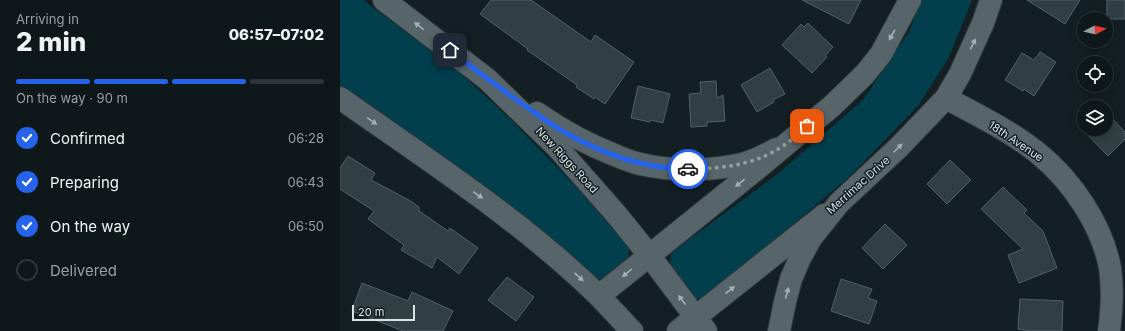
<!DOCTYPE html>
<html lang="en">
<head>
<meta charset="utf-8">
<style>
	body { margin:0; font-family:Inter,sans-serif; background:#1c2427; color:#f1f3f6; height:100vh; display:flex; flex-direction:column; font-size:15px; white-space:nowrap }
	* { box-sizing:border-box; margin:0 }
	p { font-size:13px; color:#9b9fa2 }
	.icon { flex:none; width:22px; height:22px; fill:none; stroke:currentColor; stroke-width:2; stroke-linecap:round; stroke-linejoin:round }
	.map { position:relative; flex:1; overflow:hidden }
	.side { display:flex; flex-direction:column; background:#0e171a; width:340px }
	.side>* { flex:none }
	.needle { width:26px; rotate:83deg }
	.controls { position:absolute; left:737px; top:12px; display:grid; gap:8px }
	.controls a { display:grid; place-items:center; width:36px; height:36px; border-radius:50%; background:#0e171a; box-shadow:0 2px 10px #0003,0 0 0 1px #2e3639; font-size:20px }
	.scale { position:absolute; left:12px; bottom:10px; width:63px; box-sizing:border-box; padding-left:4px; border:2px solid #dae2e4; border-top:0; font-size:11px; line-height:14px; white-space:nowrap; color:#dae2e4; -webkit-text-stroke:3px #131f23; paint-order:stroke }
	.pin { position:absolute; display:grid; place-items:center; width:34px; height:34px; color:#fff; margin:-17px; border-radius:8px; box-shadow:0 2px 6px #0006 }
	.courier { position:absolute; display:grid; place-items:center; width:40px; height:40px; margin:-20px; border:3px solid #2563eb; border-radius:50%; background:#fff; color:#222; box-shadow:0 1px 5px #0007 }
	.overview em { font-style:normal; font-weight:800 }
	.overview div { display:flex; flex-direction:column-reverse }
	.overview { display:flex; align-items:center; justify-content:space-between; height:68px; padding:0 16px }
	h1 { font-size:26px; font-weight:800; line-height:30px }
	.bar { display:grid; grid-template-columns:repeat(4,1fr); gap:6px 4px; align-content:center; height:48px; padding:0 16px }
	.bar i { height:5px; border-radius:3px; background:#2e3639 }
	.bar .selected { background:#2563eb }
	.bar p { grid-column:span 4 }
	ol { padding:0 16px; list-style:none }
	li { display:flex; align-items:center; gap:12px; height:44px }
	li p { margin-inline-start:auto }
	li .icon { padding:4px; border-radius:50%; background:#2563eb; color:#fff; stroke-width:4 }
	li:last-child { color:#9b9fa2 }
	li i { width:22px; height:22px; border:2px solid #2e3639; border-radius:50% }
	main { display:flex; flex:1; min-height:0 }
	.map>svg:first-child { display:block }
</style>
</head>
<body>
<main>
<section class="side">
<div class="overview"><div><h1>2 min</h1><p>Arriving in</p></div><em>06:57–07:02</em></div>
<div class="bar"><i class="selected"></i><i class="selected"></i><i class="selected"></i><i></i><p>On the way · 90 m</p></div>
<ol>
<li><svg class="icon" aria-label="check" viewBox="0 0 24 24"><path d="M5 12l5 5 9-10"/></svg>Confirmed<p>06:28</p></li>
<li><svg class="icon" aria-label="check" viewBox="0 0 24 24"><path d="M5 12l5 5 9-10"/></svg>Preparing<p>06:43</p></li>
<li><svg class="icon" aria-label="check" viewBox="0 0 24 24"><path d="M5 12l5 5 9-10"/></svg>On the way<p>06:50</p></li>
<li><i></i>Delivered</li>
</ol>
</section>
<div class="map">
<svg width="785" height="331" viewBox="0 0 785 331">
	<rect width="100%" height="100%" fill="#131f23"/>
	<g fill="#023f4d">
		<polygon points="0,0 23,0 115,68 169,118 240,191 289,248 288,262 270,279 255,280 73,137 0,85"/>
		<polygon points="580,0 632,0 609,57 578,106 510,176 367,297 356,299 330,269 331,253 440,172 523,100 570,30"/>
	</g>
	<g fill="#313f43" stroke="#526065">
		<polygon points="151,0 191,0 251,42 255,35 294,62 265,104 255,97 254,99 236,87 237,85 187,50 188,49 177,41 140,14"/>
		<polygon points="462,0 521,0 509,24"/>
		<polygon points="687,0 740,0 725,24"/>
		<rect x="767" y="0" width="18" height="19"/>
		<polygon points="468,23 493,47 485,56 487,57 472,73 442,45 461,24 464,27"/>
		<polygon points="700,52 716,62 694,96 684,89 683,91 665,80 682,53 694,60"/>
		<polygon points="430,68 445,94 433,100 434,102 417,112 401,85"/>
		<polygon points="376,81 377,98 383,95 385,121 367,122 367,126 351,127 349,94 361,93 360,82"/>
		<polygon points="298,86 330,94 323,123 311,120 310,122 291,118"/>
		<polygon points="766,112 785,132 785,139 768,156 742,129 766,129"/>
		<polygon points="8,156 35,173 31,180 69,200 79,207 79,211 108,231 110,228 138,248 119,274 97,257 92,268 61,250 64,245 28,219 34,211 0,189 0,168"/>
		<polygon points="610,160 631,180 607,204 587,184"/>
		<polygon points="663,187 687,210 684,213 703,231 717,268 679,283 668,255 683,249 641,209"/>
		<polygon points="545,224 567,245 543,269 522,248"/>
		<polygon points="167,277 194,297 176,321 148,300"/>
		<polygon points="501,279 532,289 528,298 537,301 529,324 491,311"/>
		<polygon points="22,283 68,301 72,292 113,311 103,331 63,331 12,311"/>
		<polygon points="680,299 723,301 722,331 691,331 678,329"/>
	</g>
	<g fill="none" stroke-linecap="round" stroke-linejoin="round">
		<g stroke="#31393c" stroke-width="24">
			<g id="minor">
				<polyline points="44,0 147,79 217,147 276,214 309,255 366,331"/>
				<path d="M0,98C89,161 181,220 259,296"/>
				<path d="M606,98C637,115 671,131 699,154C732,181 762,225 770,268C773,289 772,310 769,331"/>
				<path d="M197,113C224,132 246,144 277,156C284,159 292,162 300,164C331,171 365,171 397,165C410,163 424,156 436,149"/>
				<polyline points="338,331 484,215"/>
			</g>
		</g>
		<g stroke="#31393c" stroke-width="24">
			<g id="tertiary">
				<polyline points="292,331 259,296 418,168 492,106 525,74 541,54 570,0"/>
				<polyline points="439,331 445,302 451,279 460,258 471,238 499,203 559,147 606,98 620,74 643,23 651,0"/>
			</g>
		</g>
		<use href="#minor" stroke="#57656a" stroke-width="22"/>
		<use href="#tertiary" stroke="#57656a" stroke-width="22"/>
	</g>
	<defs><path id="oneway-solid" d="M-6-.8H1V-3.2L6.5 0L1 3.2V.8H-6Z"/></defs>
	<g fill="#a6b0b3">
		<use href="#oneway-solid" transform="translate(79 26) rotate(-142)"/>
		<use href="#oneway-solid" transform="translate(552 35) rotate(119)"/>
		<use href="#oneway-solid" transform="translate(633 44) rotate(-64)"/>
		<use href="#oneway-solid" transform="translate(32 121) rotate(35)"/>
		<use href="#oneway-solid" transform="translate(558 148) rotate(-45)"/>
		<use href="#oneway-solid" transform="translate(400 183) rotate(141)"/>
		<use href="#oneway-solid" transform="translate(138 195) rotate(35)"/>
		<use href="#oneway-solid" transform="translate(287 273) rotate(141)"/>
		<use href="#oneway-solid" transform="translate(239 277) rotate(43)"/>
		<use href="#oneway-solid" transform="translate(390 290) rotate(-38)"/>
		<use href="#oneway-solid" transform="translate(447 293) rotate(-75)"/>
		<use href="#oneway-solid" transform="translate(342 300) rotate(-127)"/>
	</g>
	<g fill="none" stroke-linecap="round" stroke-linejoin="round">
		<path stroke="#949ea0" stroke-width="4" stroke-dasharray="0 7.2" d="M348,169C380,169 415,165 443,146C452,140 459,133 467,126"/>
		<path stroke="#2563eb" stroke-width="5" d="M110,50C134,69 157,86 181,103C194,112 206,121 219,129C258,152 302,169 348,169"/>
	</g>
	<g text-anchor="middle" stroke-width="3" stroke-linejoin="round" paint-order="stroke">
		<g font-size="11" fill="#dae2e4" stroke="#131f23">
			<text transform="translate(676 141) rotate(34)" y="4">18th Avenue</text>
			<text transform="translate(227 160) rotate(47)" y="4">New Riggs Road</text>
			<text transform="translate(518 185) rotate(-42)" y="4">Merrimac Drive</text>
		</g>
	</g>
</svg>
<div class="controls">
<a><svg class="needle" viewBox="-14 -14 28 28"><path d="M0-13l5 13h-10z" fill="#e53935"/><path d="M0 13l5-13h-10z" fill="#9b9fa2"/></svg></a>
<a><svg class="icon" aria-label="locate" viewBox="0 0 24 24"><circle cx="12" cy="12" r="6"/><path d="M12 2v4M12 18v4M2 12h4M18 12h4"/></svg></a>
<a><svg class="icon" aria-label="layers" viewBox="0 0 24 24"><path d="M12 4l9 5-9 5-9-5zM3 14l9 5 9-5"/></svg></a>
</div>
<div class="scale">20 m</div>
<div class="pin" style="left:467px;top:126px;background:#ea580c"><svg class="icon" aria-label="bag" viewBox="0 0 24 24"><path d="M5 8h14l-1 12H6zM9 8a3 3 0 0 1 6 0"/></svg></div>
<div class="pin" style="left:110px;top:50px;background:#1f2937"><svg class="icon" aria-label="home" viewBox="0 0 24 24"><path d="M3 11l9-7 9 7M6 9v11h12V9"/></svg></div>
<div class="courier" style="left:348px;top:169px"><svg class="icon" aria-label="car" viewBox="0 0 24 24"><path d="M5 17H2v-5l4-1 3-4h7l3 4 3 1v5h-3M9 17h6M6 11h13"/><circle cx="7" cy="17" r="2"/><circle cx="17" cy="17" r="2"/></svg></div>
</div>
</main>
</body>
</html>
